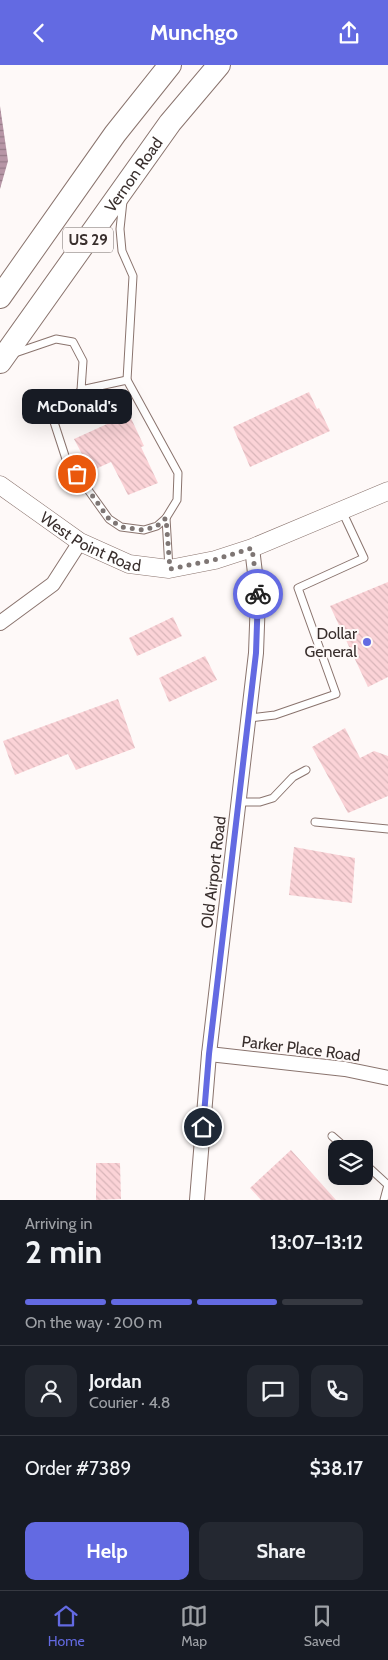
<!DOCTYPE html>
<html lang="en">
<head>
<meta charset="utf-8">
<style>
	body { margin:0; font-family:Cabin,sans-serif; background:#242831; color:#f1f3f6; height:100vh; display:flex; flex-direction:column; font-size:19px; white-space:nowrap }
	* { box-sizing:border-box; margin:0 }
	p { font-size:16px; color:#9ea1a6 }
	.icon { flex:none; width:28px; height:28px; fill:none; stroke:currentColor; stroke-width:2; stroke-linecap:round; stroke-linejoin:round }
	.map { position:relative; height:1135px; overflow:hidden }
	.sheet { display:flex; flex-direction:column; background:#171b24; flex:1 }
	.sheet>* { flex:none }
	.buttons { position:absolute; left:328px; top:1075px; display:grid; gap:10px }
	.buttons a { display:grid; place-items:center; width:45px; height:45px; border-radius:10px; background:#171b24; box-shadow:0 5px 20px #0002; font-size:25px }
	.pin { position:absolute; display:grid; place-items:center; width:42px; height:42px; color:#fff; margin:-21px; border:2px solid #fff; border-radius:50%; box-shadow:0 1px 5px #0007 }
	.courier { position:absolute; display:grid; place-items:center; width:50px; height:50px; margin:-25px; border:4px solid #636ae2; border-radius:50%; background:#fff; color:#222; box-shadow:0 1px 6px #0007 }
	.bubble { position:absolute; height:35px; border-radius:10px; background:#171b24; box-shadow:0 5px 20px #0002; font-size:16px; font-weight:700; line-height:35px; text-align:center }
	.summary em { font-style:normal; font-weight:700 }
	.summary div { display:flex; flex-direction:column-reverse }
	.summary { display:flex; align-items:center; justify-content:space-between; height:85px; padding:0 25px }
	h1 { font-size:32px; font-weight:700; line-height:38px }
	.bar { display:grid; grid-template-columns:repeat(4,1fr); gap:8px 5px; align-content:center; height:60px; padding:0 25px }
	.bar i { height:6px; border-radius:4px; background:#363941 }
	.bar .on { background:#636ae2 }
	.bar p { grid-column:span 4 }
	.line { display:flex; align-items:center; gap:12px; padding:0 25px; border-top:1px solid #363941 }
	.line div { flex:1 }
	.round { display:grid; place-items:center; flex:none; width:52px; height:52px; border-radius:10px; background:#242831 }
	.cta { display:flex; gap:10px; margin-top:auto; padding:10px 25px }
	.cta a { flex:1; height:58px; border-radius:10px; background:#636ae2; color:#fff; font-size:20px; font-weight:700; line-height:58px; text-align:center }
	.cta a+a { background:#242831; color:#f1f3f6 }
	header { display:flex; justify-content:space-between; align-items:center; height:65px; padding:0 25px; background:#636ae2; color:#fff; font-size:22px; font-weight:700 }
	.menu { display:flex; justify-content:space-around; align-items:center; height:70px; border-top:1px solid #363941; background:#171b24; font-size:14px; color:#9ea1a6 }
	.menu a { display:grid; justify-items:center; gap:2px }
	.menu .on { color:#636ae2 }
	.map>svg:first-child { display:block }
</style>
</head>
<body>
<header><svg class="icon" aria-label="back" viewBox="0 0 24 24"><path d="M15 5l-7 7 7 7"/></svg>Munchgo<svg class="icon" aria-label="share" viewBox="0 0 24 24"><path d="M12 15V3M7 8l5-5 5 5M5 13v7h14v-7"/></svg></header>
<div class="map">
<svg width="388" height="1135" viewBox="0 0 388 1135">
	<defs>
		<pattern id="water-rules" width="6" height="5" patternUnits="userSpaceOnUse" patternTransform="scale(1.25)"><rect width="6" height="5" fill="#b796a6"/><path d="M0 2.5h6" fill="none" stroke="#967b88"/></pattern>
		<pattern id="building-back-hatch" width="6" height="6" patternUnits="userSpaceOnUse" patternTransform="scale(1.25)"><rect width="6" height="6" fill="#fbd3d7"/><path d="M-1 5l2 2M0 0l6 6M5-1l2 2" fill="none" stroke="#d8b5b9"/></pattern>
	</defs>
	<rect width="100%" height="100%" fill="#fef9f8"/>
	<polygon fill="url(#water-rules)" points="0,41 8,96 0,124"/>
	<g fill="url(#building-back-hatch)">
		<polygon points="309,327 317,344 319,343 330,366 250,402 233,362"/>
		<polygon points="129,349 144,381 141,382 158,418 128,430 111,397 91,406 74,374"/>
		<polygon points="388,517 388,612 368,622 330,541"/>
		<polygon points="173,552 182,571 137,591 129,573"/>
		<polygon points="205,591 217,615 169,637 159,613"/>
		<polygon points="118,634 135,683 76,705 68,689 15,710 3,676"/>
		<polygon points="345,663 360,693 374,686 388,691 388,731 348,748 312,682"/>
		<polygon points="294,782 355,793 352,838 289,830"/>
		<polygon points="291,1085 336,1135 261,1135 250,1123"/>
		<polygon points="96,1098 120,1098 121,1134 96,1135"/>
	</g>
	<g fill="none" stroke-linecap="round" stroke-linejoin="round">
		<g stroke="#8a746e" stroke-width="9">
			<g id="service">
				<polyline points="123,136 120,164 122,186 133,211 127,315"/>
				<polyline points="15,288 56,274 73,277 83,296 81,325 54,357 66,394 109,454 121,462 144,465 157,461 166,453 177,435 178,408 127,315 81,325"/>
				<polyline points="166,453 169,504"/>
				<polyline points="249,653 275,650 336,629 298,523 364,493 342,446"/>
				<polyline points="238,737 260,737 273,733 293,712 306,705"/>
				<polyline points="315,757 388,764"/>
				<polyline points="332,1071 347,1084"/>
				<polyline points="364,1098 388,1120"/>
				<polyline points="384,1135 388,1120"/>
			</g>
		</g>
		<g stroke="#8a746e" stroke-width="16">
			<g id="minor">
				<polyline points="0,558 53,519 80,477"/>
				<polyline points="209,989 345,1004 388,1013"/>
				<polyline points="197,1135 209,989 256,588 258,533 252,483"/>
			</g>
		</g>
		<g stroke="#8a746e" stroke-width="19">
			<g id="tertiary">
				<path id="s1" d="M0,420L80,477L129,499L169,504L215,495L252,483L388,426"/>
			</g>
		</g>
		<g stroke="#8a746e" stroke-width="24">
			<g id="primary">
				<polyline points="0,232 115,69 170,0"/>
				<path id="s2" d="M0,297L170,58L219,0"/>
			</g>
		</g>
		<use href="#service" stroke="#fff" stroke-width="7"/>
		<use href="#minor" stroke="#fff" stroke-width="14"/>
		<use href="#tertiary" stroke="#fff" stroke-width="18"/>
		<use href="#primary" stroke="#fff" stroke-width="22"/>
	</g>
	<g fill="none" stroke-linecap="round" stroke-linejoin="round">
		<polyline stroke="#7e7674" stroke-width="5" stroke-dasharray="0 9" points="77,409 109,454 121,462 144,465 157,461 166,453 170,504 214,495 252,483 258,529"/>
		<polyline stroke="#636ae2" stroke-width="6" points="203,1062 209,989 256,588 258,529"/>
	</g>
	<circle fill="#636ae2" stroke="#fef9f8" stroke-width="2" cx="367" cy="577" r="5"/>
	<g text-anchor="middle" stroke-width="4" stroke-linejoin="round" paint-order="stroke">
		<rect fill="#fef9f8" stroke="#746c6a" stroke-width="1" x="63" y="162.5" width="50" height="25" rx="4"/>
		<g font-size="15" font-weight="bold" fill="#392f2d">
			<text x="88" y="180">US 29</text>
		</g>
		<g font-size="16" fill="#392f2d" stroke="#fef9f8">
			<text dy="6" stroke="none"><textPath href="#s2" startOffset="230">Vernon Road</textPath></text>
			<text dy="6" stroke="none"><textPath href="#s1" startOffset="108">West Point Road</textPath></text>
			<text transform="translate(213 807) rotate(-83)" y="6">Old Airport Road</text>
			<text transform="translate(301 983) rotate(7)" y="6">Parker Place Road</text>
		</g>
		<g font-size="16" fill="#392f2d" stroke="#fef9f8" text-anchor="end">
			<text x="357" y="574">Dollar<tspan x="357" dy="18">General</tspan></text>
		</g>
	</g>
</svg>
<div class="buttons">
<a><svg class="icon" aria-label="layers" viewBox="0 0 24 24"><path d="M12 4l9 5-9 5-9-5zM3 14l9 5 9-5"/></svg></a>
</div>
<div class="pin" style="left:77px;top:409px;background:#ea580c"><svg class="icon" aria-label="bag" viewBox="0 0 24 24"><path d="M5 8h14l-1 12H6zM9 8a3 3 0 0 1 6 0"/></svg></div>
<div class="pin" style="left:203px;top:1062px;background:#1f2937"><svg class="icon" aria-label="home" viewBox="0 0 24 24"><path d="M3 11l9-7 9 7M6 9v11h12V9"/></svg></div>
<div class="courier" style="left:258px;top:529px"><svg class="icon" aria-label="bike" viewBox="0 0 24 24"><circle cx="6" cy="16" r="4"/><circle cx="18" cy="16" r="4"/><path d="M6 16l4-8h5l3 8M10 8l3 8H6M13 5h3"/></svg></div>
<div class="bubble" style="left:22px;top:324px;width:110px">McDonald's</div>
</div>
<section class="sheet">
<div class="summary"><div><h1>2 min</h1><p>Arriving in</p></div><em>13:07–13:12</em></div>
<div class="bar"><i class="on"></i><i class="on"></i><i class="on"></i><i></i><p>On the way · 200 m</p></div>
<div class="line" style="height:90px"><a class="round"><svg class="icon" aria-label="person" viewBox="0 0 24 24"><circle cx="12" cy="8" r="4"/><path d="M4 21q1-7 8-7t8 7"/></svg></a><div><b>Jordan</b><p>Courier · 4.8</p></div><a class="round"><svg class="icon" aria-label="chat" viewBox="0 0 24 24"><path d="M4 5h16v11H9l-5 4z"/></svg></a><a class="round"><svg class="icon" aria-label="phone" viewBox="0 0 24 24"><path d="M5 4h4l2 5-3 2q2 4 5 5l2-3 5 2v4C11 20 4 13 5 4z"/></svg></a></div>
<div class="line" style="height:65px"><div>Order #7389</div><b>$38.17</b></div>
<div class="cta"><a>Help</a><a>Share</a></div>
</section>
<nav class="menu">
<a class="on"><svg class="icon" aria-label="home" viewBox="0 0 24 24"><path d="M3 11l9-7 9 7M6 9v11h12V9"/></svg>Home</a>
<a><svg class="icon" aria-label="map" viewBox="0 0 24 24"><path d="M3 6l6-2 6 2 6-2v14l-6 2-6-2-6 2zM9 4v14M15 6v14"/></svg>Map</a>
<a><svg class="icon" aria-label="saved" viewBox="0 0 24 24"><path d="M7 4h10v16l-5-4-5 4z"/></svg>Saved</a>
</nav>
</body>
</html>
